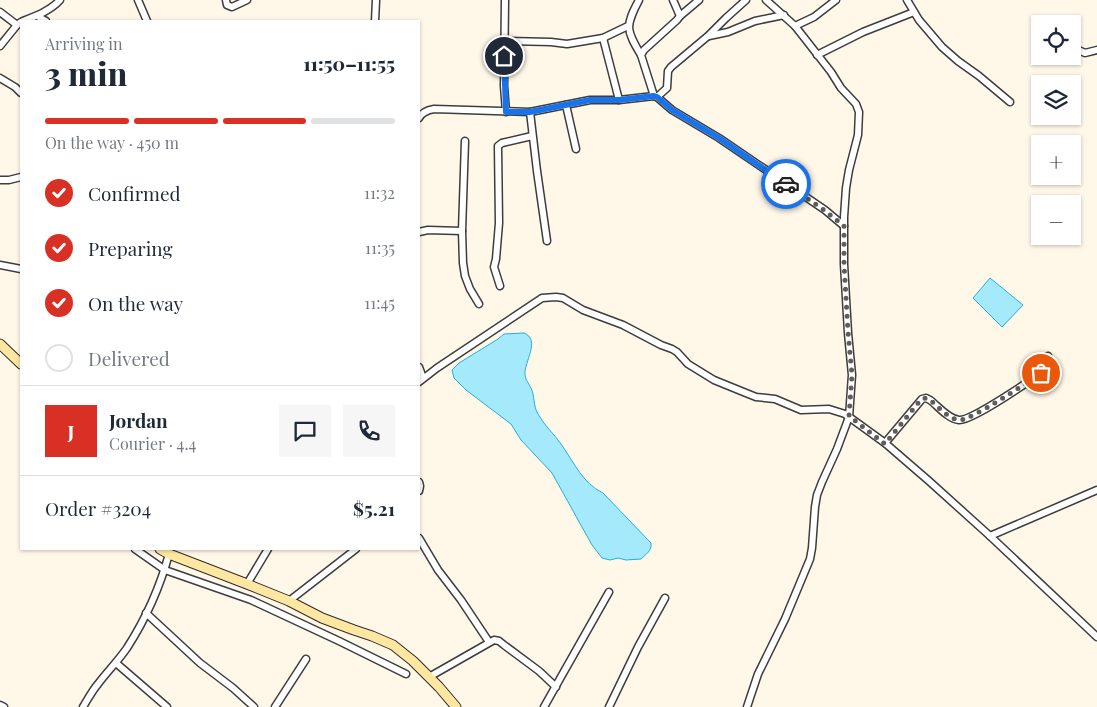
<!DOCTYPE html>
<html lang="en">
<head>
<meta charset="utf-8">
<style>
	body { margin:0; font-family:"Playfair Display",serif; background:#f6f6f7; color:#1f2937; height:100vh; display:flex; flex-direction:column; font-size:19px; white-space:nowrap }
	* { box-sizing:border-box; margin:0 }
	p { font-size:16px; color:#747a83 }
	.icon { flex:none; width:28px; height:28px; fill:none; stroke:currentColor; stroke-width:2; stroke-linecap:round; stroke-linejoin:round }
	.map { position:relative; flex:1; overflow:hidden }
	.side { position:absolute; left:20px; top:20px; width:400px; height:530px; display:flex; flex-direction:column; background:#fff; border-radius:0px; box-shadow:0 1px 4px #0004 }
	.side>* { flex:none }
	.fabs { position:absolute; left:1031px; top:15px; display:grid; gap:10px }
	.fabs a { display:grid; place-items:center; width:50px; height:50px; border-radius:0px; background:#fff; box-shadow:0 1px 4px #0004; font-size:25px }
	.pin { position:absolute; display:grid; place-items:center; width:42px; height:42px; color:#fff; margin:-21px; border:2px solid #fff; border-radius:50%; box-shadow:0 1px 5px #0007 }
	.courier { position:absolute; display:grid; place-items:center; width:50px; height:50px; margin:-25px; border:4px solid #1a73e8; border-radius:50%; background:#fff; color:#222; box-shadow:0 1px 6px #0007 }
	.summary em { font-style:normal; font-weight:800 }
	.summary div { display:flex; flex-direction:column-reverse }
	.summary { display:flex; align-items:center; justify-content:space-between; height:85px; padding:0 25px }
	h1 { font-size:32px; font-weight:800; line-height:38px }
	.bar { display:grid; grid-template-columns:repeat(4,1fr); gap:8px 5px; align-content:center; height:60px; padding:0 25px }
	.bar i { height:6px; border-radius:4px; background:#e0e1e3 }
	.bar .on { background:#d93025 }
	.bar p { grid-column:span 4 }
	.line { display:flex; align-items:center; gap:12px; padding:0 25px; border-top:1px solid #e0e1e3 }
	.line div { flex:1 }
	.round { display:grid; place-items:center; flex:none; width:52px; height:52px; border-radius:0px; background:#f6f6f7 }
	ol { padding:0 25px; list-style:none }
	li { display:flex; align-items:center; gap:15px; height:55px }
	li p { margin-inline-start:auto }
	li .icon { padding:5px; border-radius:50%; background:#d93025; color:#fff; stroke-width:4 }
	li:last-child { color:#747a83 }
	li i { width:28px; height:28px; border:2px solid #e0e1e3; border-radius:50% }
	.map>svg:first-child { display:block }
</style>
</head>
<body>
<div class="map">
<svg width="1097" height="707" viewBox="0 0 1097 707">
	<rect width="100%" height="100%" fill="#fff7e7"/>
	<g fill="#a5e9fd" stroke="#24addb">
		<polygon points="990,278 1023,305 1002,327 973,298"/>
		<path d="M524,333C541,340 524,362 525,374C525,379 529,384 531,388C535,396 533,406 538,414C544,425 554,434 561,444C574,462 582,483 603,493L651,543C652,551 646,554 641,559L626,560L618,558L610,560L602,558L592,545L552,473L521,440L511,424L466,390L454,378L452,370L459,363L498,339L504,334Z"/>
	</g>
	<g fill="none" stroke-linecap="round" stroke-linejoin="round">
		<g stroke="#3d3d3d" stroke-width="9">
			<g id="street">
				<polyline points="138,0 147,21"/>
				<polyline points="226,0 227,5 232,7 247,0"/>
				<polyline points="505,0 504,86 506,112"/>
				<path d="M639,0C625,26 626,30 641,55"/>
				<polyline points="907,0 919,20 942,47 958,61 979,76 1010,102"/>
				<polyline points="0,12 17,25"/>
				<polyline points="37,16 46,21"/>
				<polyline points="680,16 699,0"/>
				<path d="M23,21C36,16 50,11 60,0"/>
				<polyline points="375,21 376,0"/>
				<polyline points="795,26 814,17 836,0"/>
				<polyline points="709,36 728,32 755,21 784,15"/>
				<polyline points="603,38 619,100"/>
				<polyline points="504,41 551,42 567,44 603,38 628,26"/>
				<polyline points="0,46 17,25 21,22"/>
				<polyline points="1072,47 1085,53 1097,50"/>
				<polyline points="817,55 863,32 914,12"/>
				<polyline points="0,78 15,87 21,93"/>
				<polyline points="654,96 641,55 644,50 677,20 680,16 673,0"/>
				<polyline points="657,97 667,88 668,71 671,67 708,36 726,18 746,0"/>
				<polyline points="566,105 576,149"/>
				<polyline points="530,112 537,171 547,241"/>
				<path d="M419,118C422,112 428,110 434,109L530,112L590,100H619L654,96L657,97L672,110L719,138L825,210L844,226"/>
				<polyline points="465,141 462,231 463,263 465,276 470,289 479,304"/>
				<polyline points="0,180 9,180 21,177"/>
				<polyline points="419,232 428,230 462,231"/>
				<polyline points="0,265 21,269"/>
				<polyline points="500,286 494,267 496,259 499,223 498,146 502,143 532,136"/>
				<polyline points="419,367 423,378"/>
				<polyline points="419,382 437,368 542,298 556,297 563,298 583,310 623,325 661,345 672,349 677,352 688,364 714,380 746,393 756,397 775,399 801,410 829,409 845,414 885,443 929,481 990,536 1097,637"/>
				<path d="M885,443L922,399L926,398L930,400C938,406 948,419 959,420C971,421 1028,382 1041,373L1046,367L1048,356"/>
				<polyline points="419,482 420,486 419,491"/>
				<polyline points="990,536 1097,490"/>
				<polyline points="419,538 438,570 461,600 489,642"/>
				<polyline points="135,549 165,570 251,600 339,641 406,674"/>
				<polyline points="247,584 268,549"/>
				<polyline points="289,601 356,549"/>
				<polyline points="146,613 200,663 233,688 254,707"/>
				<polyline points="116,663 167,707"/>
				<polyline points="429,677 494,640 499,641 504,645 539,671 556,687"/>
				<polyline points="0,705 4,707"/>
				<path d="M83,707C88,699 92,691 98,684C107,672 118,661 127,648C145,620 160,587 169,554"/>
				<polyline points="275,707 306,659"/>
				<polyline points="544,707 609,592"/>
				<polyline points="609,707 638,647 665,598"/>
				<polyline points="747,707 758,674 785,619 810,559 812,548 815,507 817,495 822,482 837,449 849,417 852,375 848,333 844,264 844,217 846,188 849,170 858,135 859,112 856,104 841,88 831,72 795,26 766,0"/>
			</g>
		</g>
		<g stroke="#2c2c2c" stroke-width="11">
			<g id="secondary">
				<polyline points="0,344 21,364"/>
				<polyline points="160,549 169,554 247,584 289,601 322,618 354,630 372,636 393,645 413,661 439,687 456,707"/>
			</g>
		</g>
		<use href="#street" stroke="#fff" stroke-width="6"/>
		<use href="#secondary" stroke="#ffe7a2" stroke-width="9"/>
	</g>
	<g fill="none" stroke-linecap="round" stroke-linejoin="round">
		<path stroke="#605d57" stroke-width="5" stroke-dasharray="0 9" d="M786,184L824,210L844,226V264L848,332L852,375L849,416L885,444L919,402C923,398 925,397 930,400C938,406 948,419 959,420C970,421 1028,382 1041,373"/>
		<polyline stroke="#1a73e8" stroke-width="6" points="504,56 506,112 530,112 590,100 619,100 654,96 657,97 672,110 719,138 786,184"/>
	</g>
</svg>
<div class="fabs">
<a><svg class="icon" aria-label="locate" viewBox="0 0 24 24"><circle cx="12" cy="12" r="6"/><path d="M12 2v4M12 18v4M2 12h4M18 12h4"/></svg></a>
<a><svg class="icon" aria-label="layers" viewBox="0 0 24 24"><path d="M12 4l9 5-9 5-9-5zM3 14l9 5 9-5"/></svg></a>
<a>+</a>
<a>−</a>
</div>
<div class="pin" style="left:1041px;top:373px;background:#ea580c"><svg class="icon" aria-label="bag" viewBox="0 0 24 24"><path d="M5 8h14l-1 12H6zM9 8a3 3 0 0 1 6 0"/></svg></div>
<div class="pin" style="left:504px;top:56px;background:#1f2937"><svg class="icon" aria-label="home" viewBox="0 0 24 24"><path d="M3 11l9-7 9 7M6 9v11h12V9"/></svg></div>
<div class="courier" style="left:786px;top:184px"><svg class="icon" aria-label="car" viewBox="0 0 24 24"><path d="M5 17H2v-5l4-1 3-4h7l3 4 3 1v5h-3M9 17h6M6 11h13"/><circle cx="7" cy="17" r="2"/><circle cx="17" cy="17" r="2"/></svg></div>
<section class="side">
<div class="summary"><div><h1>3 min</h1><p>Arriving in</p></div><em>11:50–11:55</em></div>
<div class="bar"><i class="on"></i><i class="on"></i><i class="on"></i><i></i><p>On the way · 450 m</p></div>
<ol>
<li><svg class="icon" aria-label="check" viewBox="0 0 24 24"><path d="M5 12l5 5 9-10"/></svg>Confirmed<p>11:32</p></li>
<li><svg class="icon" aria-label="check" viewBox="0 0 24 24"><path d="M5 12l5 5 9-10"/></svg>Preparing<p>11:35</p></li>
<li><svg class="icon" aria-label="check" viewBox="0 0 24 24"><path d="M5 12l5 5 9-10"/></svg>On the way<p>11:45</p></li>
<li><i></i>Delivered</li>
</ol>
<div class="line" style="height:90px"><b class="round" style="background:#d93025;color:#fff">J</b><div><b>Jordan</b><p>Courier · 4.4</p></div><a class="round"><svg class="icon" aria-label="chat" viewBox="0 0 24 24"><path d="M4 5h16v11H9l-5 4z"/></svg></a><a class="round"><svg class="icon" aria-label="phone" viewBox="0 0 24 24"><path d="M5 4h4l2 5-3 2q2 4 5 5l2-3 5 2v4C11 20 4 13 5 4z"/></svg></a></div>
<div class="line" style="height:65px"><div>Order #3204</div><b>$5.21</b></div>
</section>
</div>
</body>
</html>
